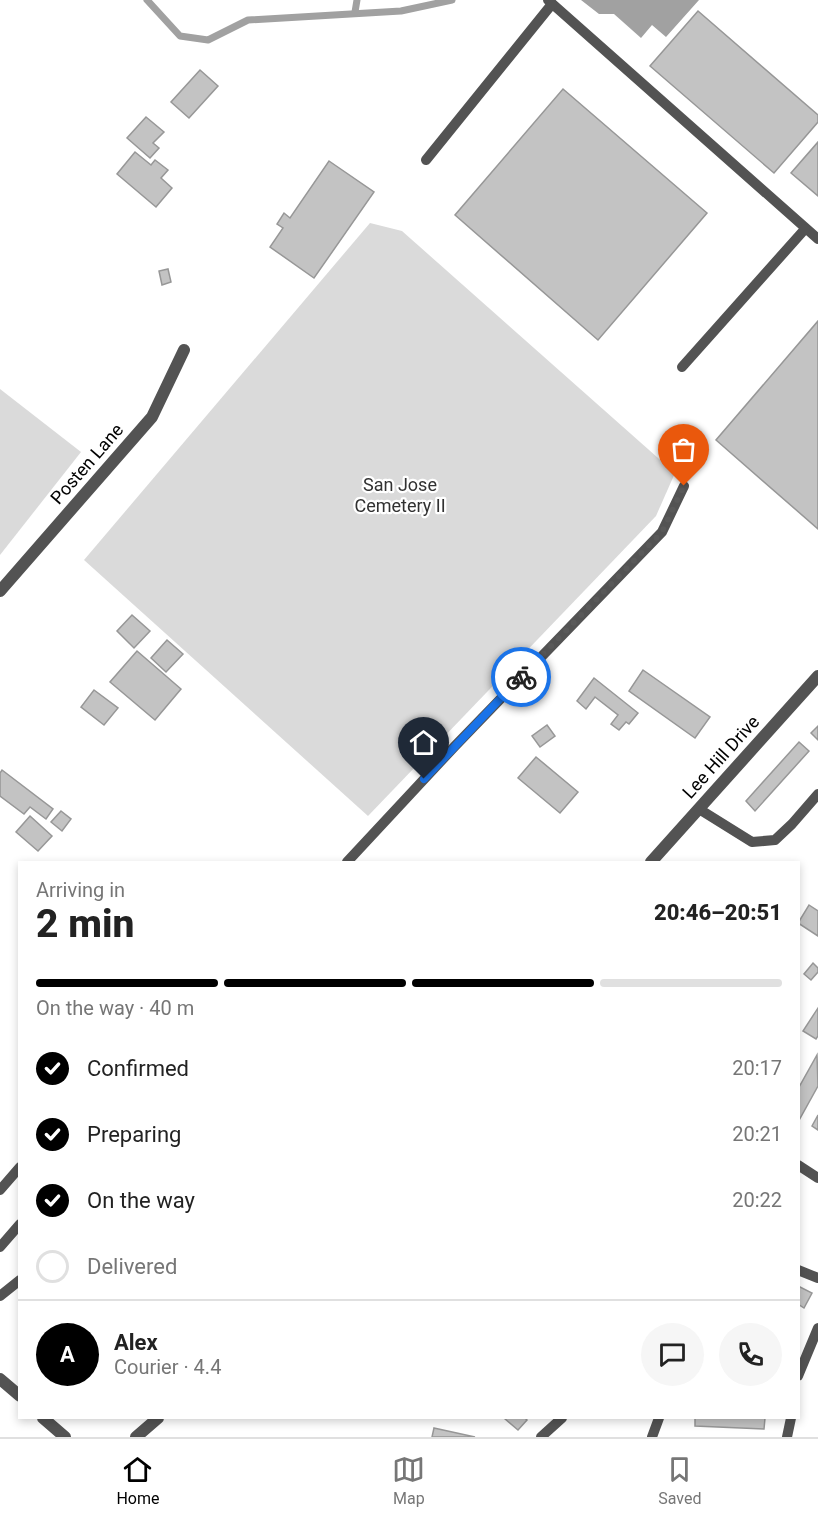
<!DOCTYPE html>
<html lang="en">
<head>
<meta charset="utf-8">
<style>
	body { margin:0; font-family:Roboto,sans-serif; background:#f6f6f6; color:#222; height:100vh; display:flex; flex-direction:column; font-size:22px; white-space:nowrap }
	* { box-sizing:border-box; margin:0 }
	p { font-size:20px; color:#767676 }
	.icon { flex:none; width:33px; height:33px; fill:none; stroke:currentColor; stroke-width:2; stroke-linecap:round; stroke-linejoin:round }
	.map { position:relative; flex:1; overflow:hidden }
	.sheet { position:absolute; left:18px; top:861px; width:782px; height:558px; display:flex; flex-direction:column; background:#fff; border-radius:0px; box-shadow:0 3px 9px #0003 }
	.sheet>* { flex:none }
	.pin { position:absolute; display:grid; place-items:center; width:51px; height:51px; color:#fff; margin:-62px -26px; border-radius:50% 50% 50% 0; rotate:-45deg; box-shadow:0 0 6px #0007 }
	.pin .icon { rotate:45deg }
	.courier { position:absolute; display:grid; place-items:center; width:60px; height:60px; margin:-30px; border:4px solid #1a73e8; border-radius:50%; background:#fff; color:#222; box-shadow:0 2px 8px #0007 }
	.head em { font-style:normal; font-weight:800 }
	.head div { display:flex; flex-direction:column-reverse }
	.head { display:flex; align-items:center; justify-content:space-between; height:102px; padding:0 18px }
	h1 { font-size:39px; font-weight:800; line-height:45px }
	.bar { display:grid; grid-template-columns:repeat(4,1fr); gap:9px 6px; align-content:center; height:72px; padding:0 18px }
	.bar i { height:8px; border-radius:4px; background:#e0e0e0 }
	.bar .selected { background:#000 }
	.bar p { grid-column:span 4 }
	.line { display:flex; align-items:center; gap:15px; padding:0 18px; border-top:2px solid #e0e0e0 }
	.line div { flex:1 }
	.round { display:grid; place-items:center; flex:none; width:63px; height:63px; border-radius:32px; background:#f6f6f6 }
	ol { padding:0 18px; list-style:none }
	li { display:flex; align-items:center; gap:18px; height:66px }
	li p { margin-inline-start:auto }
	li .icon { padding:6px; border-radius:50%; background:#000; color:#fff; stroke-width:4 }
	li:last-child { color:#767676 }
	li i { width:33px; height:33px; border:3px solid #e0e0e0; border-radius:50% }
	.menu { display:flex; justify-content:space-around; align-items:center; height:84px; border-top:2px solid #e0e0e0; background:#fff; font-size:16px; color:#767676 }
	.menu a { display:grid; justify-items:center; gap:3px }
	.menu .selected { color:#000 }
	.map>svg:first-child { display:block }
</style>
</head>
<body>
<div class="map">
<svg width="818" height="1437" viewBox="0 0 818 1437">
	<rect width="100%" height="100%" fill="#fff"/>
	<g fill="#dadada">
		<polygon points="370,223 402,231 675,473 656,516 368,816 84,560"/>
		<polygon points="0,389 81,452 0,555"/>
	</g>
	<polygon fill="#a1a1a1" points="581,0 699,0 666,37 652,25 641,38 614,14 599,14"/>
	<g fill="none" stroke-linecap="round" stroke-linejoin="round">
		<g stroke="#a1a1a1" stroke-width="7">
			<polyline points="147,0 180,36 208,40 248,20 401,11 452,0"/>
			<polyline points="355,12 357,0"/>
		</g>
	</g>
	<g fill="#c3c3c3" stroke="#979797" stroke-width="1.5">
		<polygon points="698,11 818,115 818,122 774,173 650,66"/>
		<polygon points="200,70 218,86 189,118 171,102"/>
		<polygon points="563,89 707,213 598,340 455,215"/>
		<polygon points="146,117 164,132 153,143 159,148 150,158 127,138"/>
		<polygon points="818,142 818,196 791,173"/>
		<polygon points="135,152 151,165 155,160 168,170 161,178 172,188 156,207 117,174"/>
		<polygon points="329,161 374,192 314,278 270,247 283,228 277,224 284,213 290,218"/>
		<polygon points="168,269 171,282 162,285 159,271"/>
		<polygon points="818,321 818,529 716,440"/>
		<polygon points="132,615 150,631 134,648 117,631"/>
		<polygon points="167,640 183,654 166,672 151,658"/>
		<polygon points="137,651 181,689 155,720 110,682"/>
		<polygon points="643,670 710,717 695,738 629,691"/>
		<polygon points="594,678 638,713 629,724 626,722 619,730 611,724 618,715 595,697 586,709 577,701"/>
		<polygon points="94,690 118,708 104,725 81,707"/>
		<polygon points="547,725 555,736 540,747 532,736"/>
		<polygon points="818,726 818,740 811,733"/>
		<polygon points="799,742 809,751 755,811 746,801"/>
		<polygon points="536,757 578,792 560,813 518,778"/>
		<polygon points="2,770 53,809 46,819 30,807 24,814 0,796 0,773"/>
		<polygon points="61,811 71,819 62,831 51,822"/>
		<polygon points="30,816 52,836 38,851 16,832"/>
		<polygon points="809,905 818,911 818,936 798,923"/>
		<polygon points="813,963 818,968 818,972 811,980 804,974"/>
		<polygon points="818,1008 818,1036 816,1039 803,1031"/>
		<polygon points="817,1055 818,1086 798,1122 798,1089"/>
		<polygon points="818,1115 818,1130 812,1126"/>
		<polygon points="798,1286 812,1293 804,1308 798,1304"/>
		<polygon points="504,1418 525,1418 527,1420 518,1430"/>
		<polygon points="695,1418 765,1418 764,1429 695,1426"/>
		<polygon points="434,1428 475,1437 432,1437"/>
	</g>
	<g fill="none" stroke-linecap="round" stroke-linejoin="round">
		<g stroke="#535353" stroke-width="10">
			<polyline points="548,0 818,239"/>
			<polyline points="426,160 552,4"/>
			<polyline points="682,367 805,229"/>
			<polyline points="699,809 752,842 775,840 792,824 818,794"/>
			<polyline points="347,862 455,746 662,532 684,486"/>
			<polyline points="798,1165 818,1178"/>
			<polyline points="0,1190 20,1167"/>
			<polyline points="0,1247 20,1224"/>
			<polyline points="798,1270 818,1278"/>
			<polyline points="0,1296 20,1280"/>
			<polyline points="798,1376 818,1328"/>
			<polyline points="541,1437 562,1418"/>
			<polyline points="652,1437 659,1418"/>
			<polyline points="787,1437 791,1418"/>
		</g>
		<g stroke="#535353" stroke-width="12">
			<polyline points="0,591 152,417 184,350"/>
			<polyline points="651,862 818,676"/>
			<polyline points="0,1379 20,1396"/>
			<polyline points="43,1418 65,1437"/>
			<polyline points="136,1437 158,1418"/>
		</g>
	</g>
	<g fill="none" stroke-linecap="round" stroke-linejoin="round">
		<polyline stroke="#595959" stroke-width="6" stroke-dasharray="0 10.8" points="521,677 662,532 684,486"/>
		<polyline stroke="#1a73e8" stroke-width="8" points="424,779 521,677"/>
	</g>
	<g text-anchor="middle" stroke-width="4.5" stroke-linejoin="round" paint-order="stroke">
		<g font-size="18" fill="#000" stroke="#fff">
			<text transform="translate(87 464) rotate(-49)" y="6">Posten Lane</text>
			<text transform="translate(721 757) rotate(-48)" y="6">Lee Hill Drive</text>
		</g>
		<g font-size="18" fill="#313131" stroke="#fff">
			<text x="400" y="491">San Jose<tspan x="400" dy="21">Cemetery II</tspan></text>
		</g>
	</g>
</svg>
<div class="pin" style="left:684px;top:486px;background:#ea580c"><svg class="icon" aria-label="bag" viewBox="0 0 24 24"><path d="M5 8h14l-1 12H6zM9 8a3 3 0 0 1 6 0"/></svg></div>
<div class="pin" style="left:424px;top:779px;background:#1f2937"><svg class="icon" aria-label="home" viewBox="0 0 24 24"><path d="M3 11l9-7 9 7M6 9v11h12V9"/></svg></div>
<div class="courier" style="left:521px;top:677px"><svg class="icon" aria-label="bike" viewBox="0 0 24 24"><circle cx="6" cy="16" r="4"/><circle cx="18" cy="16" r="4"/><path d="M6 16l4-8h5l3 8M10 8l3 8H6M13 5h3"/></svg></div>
<section class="sheet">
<div class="head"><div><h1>2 min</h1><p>Arriving in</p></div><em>20:46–20:51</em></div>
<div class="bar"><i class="selected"></i><i class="selected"></i><i class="selected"></i><i></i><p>On the way · 40 m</p></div>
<ol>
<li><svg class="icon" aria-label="check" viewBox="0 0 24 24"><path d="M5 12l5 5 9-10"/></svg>Confirmed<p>20:17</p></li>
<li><svg class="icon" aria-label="check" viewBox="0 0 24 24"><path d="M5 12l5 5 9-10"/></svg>Preparing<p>20:21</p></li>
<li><svg class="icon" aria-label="check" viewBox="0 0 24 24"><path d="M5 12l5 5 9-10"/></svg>On the way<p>20:22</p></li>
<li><i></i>Delivered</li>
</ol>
<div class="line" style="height:108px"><b class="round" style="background:#000;color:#fff">A</b><div><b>Alex</b><p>Courier · 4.4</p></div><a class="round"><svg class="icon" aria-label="chat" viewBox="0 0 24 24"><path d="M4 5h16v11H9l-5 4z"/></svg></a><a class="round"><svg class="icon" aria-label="phone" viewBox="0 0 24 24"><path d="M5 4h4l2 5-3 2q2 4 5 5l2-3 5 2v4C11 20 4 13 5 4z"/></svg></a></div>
</section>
</div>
<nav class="menu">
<a class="selected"><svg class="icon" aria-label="home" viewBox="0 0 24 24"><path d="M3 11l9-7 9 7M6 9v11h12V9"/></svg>Home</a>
<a><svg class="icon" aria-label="map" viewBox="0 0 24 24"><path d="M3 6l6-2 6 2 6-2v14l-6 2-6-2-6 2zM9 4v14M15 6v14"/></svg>Map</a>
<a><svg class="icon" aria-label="saved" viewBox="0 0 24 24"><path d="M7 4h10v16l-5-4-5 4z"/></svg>Saved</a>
</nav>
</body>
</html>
